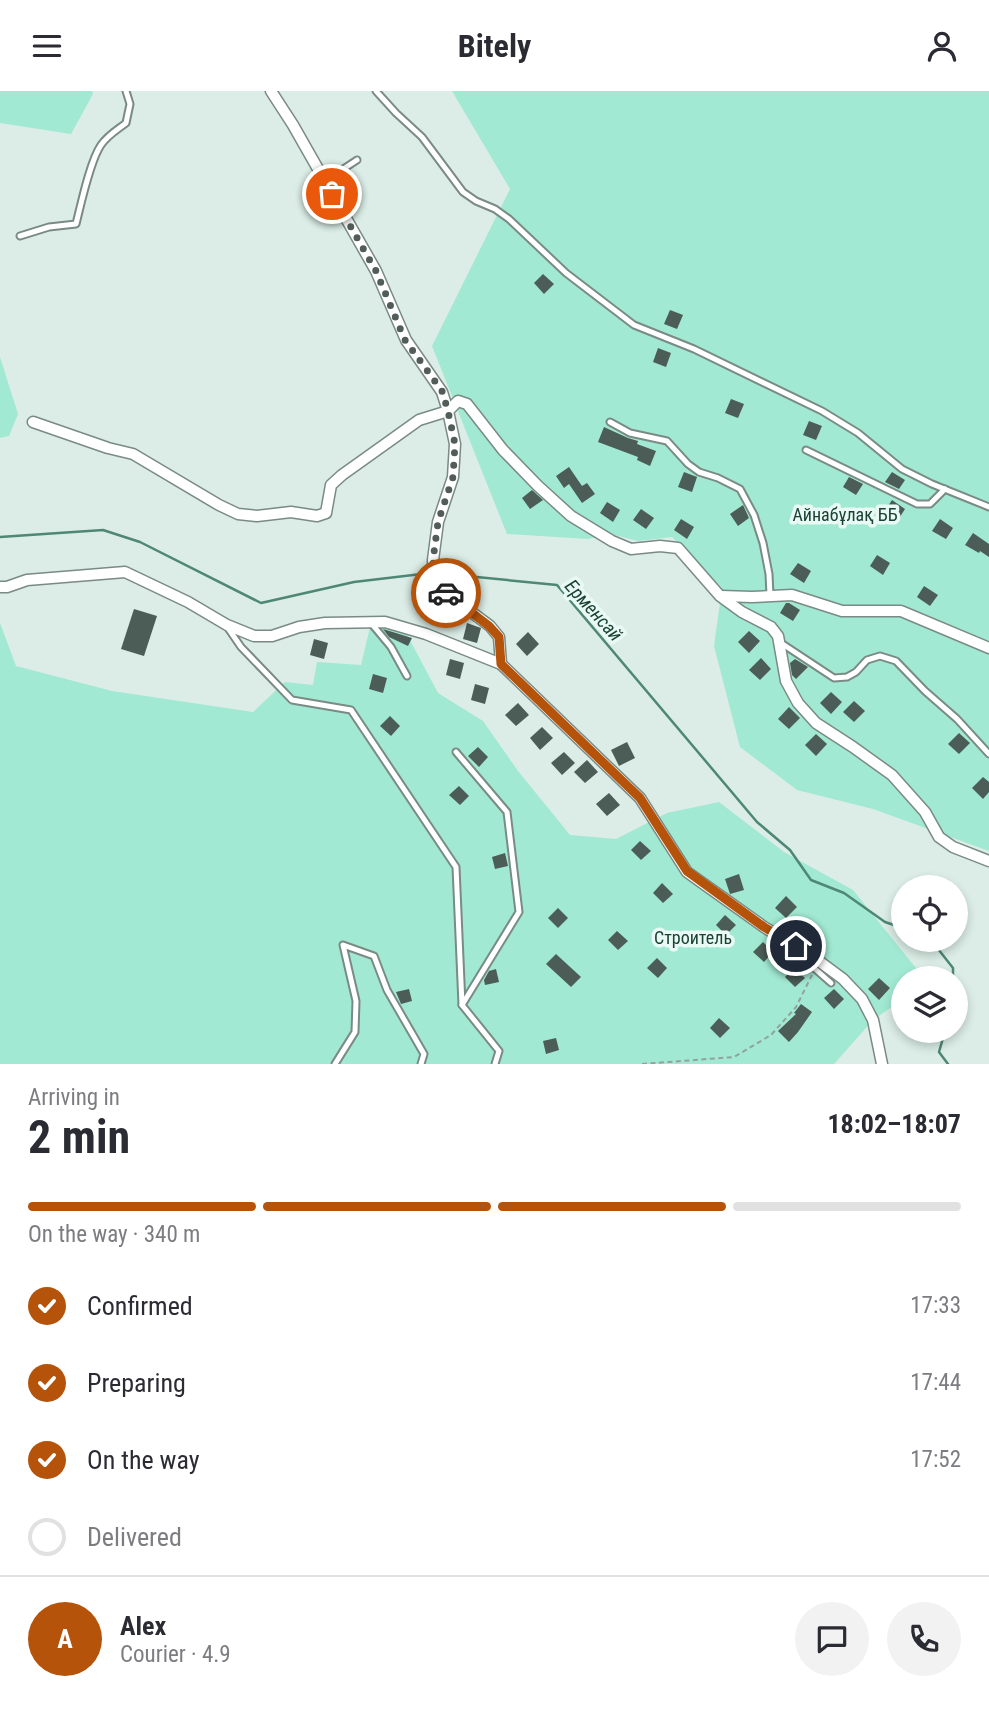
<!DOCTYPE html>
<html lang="en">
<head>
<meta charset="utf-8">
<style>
	body { margin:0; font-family:"Roboto Condensed",sans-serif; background:#f2f2f3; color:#2b2b33; height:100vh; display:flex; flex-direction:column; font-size:26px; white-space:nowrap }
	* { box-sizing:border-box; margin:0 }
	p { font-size:23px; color:#7c7c81 }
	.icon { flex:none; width:38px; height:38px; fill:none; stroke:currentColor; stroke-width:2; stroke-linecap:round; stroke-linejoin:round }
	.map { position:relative; height:973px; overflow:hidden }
	.side { display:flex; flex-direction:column; background:#fff; flex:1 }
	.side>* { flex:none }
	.buttons { position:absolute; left:891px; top:784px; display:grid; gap:14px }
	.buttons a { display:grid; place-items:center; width:77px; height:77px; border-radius:50%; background:#fff; box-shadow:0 4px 10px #0003; font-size:35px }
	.pin { position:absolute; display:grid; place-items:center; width:60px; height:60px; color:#fff; margin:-30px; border:4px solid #fff; border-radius:50%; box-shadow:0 2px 7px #0007 }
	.courier { position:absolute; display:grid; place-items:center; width:70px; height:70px; margin:-35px; border:5px solid #b45309; border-radius:50%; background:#fff; color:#222; box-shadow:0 2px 9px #0007 }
	.headline em { font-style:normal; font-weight:700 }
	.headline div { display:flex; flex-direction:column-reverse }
	.headline { display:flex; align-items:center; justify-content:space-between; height:119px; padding:0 28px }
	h1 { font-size:46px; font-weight:700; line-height:52px }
	.bar { display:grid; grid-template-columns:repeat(4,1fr); gap:10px 7px; align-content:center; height:84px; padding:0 28px }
	.bar i { height:9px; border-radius:5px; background:#e1e1e2 }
	.bar .active { background:#b45309 }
	.bar p { grid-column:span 4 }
	.line { display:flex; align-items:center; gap:18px; padding:0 28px; border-top:2px solid #e1e1e2 }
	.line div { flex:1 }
	.round { display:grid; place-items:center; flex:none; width:74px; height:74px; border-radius:37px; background:#f2f2f3 }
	ol { padding:0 28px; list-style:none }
	li { display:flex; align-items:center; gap:21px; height:77px }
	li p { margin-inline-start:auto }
	li .icon { padding:7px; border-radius:50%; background:#b45309; color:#fff; stroke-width:4 }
	li:last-child { color:#7c7c81 }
	li i { width:38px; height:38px; border:4px solid #e1e1e2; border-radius:50% }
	header { display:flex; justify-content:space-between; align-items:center; height:91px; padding:0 28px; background:#fff; font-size:32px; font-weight:700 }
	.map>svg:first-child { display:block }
</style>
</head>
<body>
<header><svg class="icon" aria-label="menu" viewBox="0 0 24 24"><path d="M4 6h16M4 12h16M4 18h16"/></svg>Bitely<svg class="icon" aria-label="person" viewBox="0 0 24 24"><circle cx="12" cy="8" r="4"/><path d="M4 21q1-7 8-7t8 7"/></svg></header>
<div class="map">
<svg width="989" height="973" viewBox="0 0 989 973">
	<rect width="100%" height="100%" fill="#dbede6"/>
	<g fill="#a1e9d2">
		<polygon points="0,0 92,0 93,3 71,43 0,32"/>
		<polygon points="452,0 989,0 989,760 873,718 797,699 740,656 714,555 722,497 672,446 638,450 611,443 588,448 507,443 432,255 510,98"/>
		<polygon points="0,266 18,323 9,345 0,347"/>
		<polygon points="0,532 16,575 112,600 253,621 285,591 313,594 317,571 361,574 371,532 403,536 438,602 483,630 518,680 570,744 616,748 667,722 719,711 784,761 853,799 924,887 903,887 903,908 873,929 834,973 0,973"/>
	</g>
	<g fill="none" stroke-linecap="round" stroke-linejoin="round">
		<g stroke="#4e8775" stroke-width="2.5">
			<polyline points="0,446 103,439 140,451 261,512 354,491 430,482"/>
			<polyline points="436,482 557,494 757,731 790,759 811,789 844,802 885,831 903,837"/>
			<polyline points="931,849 953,877 953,887"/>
			<polyline points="945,940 939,961 948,973"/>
		</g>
	</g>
	<g fill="#4c5c56">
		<polygon points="543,183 554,193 544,203 534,192"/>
		<polygon points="670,219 683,224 677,238 664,233"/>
		<polygon points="658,257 671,262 666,276 653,271"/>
		<polygon points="731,308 744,313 738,327 725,322"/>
		<polygon points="809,330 822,335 816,349 803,344"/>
		<polygon points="604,336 628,347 638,350 637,353 656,360 650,375 637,369 638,366 598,351"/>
		<polygon points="569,376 582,395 587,392 595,403 582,412 569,393 564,397 556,385"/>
		<polygon points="684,381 697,386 692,401 678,396"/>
		<polygon points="892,381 905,389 899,398 885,391"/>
		<polygon points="849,386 863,393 856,404 843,396"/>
		<polygon points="532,399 543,409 530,418 522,407"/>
		<polygon points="892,409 905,418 898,429 884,421"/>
		<polygon points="607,411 620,419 613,431 600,422"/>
		<polygon points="743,414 749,427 738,435 730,423"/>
		<polygon points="641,418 654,427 646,438 633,429"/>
		<polygon points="681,428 694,436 687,448 674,439"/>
		<polygon points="940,428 953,437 946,448 932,440"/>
		<polygon points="973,442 989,453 989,466 980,460 979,462 965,454"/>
		<polygon points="877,464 890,472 883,484 870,475"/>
		<polygon points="798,472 811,480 804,492 790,483"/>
		<polygon points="924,495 938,504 930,515 917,506"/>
		<polygon points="786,512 789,512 800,519 793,530 780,522"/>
		<polygon points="134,518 157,525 144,565 121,558"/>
		<polygon points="467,532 481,537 477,552 463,548"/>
		<polygon points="383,538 412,547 408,555 389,546"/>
		<polygon points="749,540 760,550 749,562 738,551"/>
		<polygon points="528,541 539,553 527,565 516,553"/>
		<polygon points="314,548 328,552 324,568 310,564"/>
		<polygon points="761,567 771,578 760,589 749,579"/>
		<polygon points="450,568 464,572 460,588 446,584"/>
		<polygon points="795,568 808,576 796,588 792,584 790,572"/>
		<polygon points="373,583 387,587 383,602 369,598"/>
		<polygon points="475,593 489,597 485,613 471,609"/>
		<polygon points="831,601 842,611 831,623 820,612"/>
		<polygon points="854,610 865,620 854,631 843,621"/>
		<polygon points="518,612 529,624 516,635 505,624"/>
		<polygon points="789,616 800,627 789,638 778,628"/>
		<polygon points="390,625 400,635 391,645 380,635"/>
		<polygon points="542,636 553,647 540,659 530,647"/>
		<polygon points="959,642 970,652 959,663 948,653"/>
		<polygon points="816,643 827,653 816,665 805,654"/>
		<polygon points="627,651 635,667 619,675 611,659"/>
		<polygon points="478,656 488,666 479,676 468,665"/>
		<polygon points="564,661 575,672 562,684 551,672"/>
		<polygon points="587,669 598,681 585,692 574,681"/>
		<polygon points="983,686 989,691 989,701 983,708 972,697"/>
		<polygon points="459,695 469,705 460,714 449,704"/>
		<polygon points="609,702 620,714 607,725 596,713"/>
		<polygon points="640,750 651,760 641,769 631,759"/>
		<polygon points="505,762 508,775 495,778 492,766"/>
		<polygon points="739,783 744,799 730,803 725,788"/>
		<polygon points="662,792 673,803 663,812 653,802"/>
		<polygon points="786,805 797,816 786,827 775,817"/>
		<polygon points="558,817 568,827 558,837 548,827"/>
		<polygon points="725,824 736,834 726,844 716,834"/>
		<polygon points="617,840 628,850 618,859 608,849"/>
		<polygon points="763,851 773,861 764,871 753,861"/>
		<polygon points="556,863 581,886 571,896 546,873"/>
		<polygon points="657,867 667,877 658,887 647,877"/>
		<polygon points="794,877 805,887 795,896 785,886"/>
		<polygon points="496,878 499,891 485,894 484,889 489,880"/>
		<polygon points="879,887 890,897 879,909 868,898"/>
		<polygon points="409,898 412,910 401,913 396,901"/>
		<polygon points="834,898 844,908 834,918 824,907"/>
		<polygon points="801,913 812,921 798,941 789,951 778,940 796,923 794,922"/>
		<polygon points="719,927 730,937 720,947 710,937"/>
		<polygon points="556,947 559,959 546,963 543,950"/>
	</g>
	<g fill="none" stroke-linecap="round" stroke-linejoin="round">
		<g stroke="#7a8a85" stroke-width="9">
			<g id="lane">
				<polyline points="376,0 396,22 422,46 463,101 476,110 495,118 509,128 566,182 634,234 694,258 822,320 858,342 902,378 932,393 989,416"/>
				<polyline points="325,90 357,69"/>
				<path d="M20,145L49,136L76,133C81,113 90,70 101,54C108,44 117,39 126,32L130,13L126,0"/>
				<polyline points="610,331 630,342 667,350 688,373 699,381 718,387 740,398 754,424 763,452 769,483 770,504"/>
				<polyline points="806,359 917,413 930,413 945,398"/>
				<polyline points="371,532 391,556 407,585"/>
				<polyline points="228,537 241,556 292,609 351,619 456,776 462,914 499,960 495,973"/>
				<polyline points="781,552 834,587 847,586 856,581 867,569 880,565 896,570 925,600 957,628 989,663"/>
				<polyline points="456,661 507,721 519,821 462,914"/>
				<polyline points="813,868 814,877 831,892"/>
				<polyline points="335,973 355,941 356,910 343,854 374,865 387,899 424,963 421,973"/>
			</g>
		</g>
		<g stroke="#7a8a85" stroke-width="13">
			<g id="street">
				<polyline points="271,0 293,34 376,180 406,249 442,301 448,320 455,353 453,386 438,431 433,469 434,490 435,494 490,535 499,546 501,573"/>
				<polyline points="33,331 108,357 133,363 219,414 238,423 257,425 291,421 317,425 326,422 331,394 342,384 419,329 448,320 458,310 467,313 503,359 538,395 571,425 612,450 631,458 660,455 678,457 720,505 742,521 771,536 778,545 786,590 798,612 816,632 853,656 892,684 925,721 939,746 953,756 989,770"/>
				<polyline points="0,496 7,496 27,489 125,481 188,511 227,534 254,545 272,545 299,536 325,532 385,531 426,543 501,573 640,707 687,781 764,836 812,865 843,888 862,908 873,929 882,973"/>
				<polyline points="721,505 752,506 792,504 842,520 901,520 989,557"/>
			</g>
		</g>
		<polyline stroke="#94a29c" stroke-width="2" stroke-dasharray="5 3.5" stroke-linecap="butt" points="642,973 734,966 771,944 796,916 812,884"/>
		<use href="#lane" stroke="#fff" stroke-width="5"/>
		<use href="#street" stroke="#fff" stroke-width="10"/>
	</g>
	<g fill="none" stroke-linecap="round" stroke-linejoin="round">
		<polyline stroke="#525d59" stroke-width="7" stroke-dasharray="0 12.6" points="332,103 376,180 405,249 442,300 448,320 455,353 453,386 438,431 433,469 435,494 446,502"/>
		<polyline stroke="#b45309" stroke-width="9" points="446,502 489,535 499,546 501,573 640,707 687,780 764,836 796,855"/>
	</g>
	<g text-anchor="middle" stroke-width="7" stroke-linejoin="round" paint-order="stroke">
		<g font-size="18" fill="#1b4035" stroke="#e8faf3">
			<text x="845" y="430">Айнабұлақ ББ</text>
			<text x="693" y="853">Строитель</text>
		</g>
		<g font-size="19" font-style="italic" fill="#1a3f34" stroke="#e8faf3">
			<text transform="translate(594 519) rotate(48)" y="7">Ерменсай</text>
		</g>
	</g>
</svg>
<div class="buttons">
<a><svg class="icon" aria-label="locate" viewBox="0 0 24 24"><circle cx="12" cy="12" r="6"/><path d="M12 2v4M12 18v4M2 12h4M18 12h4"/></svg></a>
<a><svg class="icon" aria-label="layers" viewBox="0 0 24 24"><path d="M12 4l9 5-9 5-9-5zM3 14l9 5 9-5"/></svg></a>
</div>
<div class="pin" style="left:332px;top:103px;background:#ea580c"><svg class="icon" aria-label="bag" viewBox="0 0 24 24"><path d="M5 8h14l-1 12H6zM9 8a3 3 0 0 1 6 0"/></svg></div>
<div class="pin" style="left:796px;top:855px;background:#1f2937"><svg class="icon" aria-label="home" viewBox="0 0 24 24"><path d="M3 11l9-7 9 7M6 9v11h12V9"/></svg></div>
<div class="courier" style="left:446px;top:502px"><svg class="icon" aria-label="car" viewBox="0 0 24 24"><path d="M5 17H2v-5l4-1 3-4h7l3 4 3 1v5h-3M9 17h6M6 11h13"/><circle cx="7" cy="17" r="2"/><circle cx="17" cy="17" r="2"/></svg></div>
</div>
<section class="side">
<div class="headline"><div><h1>2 min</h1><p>Arriving in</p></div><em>18:02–18:07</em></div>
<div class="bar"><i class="active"></i><i class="active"></i><i class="active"></i><i></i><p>On the way · 340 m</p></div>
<ol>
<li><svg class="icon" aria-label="check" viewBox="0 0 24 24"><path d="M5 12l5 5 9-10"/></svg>Confirmed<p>17:33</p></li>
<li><svg class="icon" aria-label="check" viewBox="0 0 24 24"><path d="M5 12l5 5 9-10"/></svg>Preparing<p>17:44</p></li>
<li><svg class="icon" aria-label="check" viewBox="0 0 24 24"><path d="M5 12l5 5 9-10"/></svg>On the way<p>17:52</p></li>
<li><i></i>Delivered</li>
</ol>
<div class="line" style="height:126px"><b class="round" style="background:#b45309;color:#fff">A</b><div><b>Alex</b><p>Courier · 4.9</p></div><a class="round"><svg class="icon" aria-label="chat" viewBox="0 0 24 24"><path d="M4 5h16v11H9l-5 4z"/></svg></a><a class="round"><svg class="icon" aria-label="phone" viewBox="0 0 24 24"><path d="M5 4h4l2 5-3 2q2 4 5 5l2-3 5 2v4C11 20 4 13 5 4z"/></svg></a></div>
</section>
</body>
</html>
